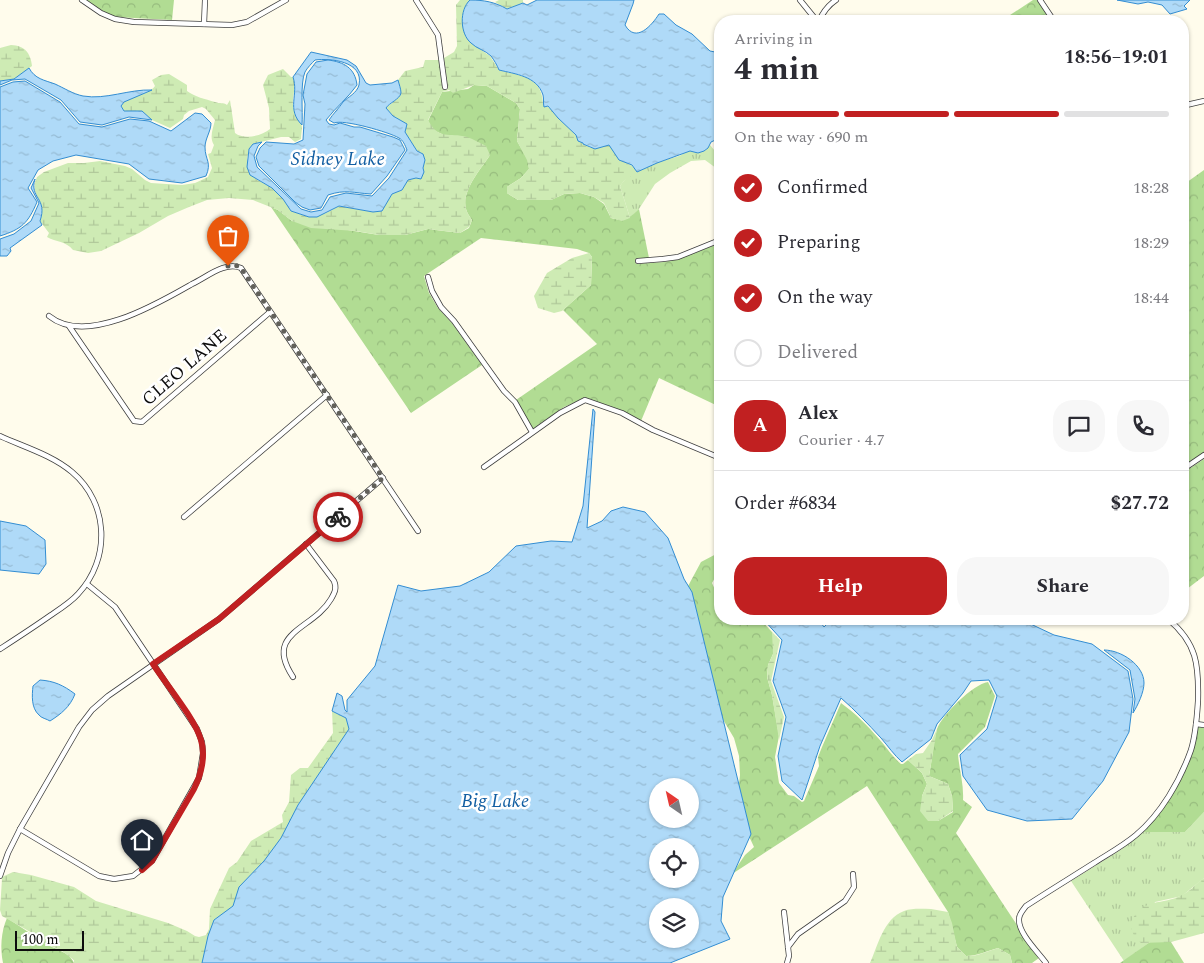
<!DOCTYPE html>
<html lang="en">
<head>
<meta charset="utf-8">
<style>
	body { margin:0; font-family:Spectral,serif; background:#f7f7f7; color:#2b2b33; height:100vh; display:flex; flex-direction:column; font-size:19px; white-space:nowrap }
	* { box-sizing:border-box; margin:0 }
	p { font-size:16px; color:#7c7c81 }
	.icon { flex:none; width:28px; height:28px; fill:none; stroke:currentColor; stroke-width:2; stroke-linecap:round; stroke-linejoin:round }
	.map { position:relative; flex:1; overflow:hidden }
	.drawer { position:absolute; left:714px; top:15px; width:475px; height:610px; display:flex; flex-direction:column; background:#fff; border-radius:20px; box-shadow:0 1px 4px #0004 }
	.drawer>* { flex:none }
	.needle { width:32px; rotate:326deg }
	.fabs { position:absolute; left:649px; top:778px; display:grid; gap:10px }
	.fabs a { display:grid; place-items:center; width:50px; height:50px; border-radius:50%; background:#fff; box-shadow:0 1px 4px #0004; font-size:25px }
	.scale { position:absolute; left:15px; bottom:12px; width:69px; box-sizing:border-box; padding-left:5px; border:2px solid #0c0c0c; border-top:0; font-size:14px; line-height:18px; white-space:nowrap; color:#0c0c0c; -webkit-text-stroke:4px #fff; paint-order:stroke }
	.pin { position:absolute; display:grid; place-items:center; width:42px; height:42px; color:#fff; margin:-51px -21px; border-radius:50% 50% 50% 0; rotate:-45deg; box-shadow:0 0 5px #0007 }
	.pin .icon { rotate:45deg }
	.courier { position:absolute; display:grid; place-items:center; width:50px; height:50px; margin:-25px; border:4px solid #c12021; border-radius:50%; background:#fff; color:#222; box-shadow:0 1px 6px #0007 }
	.head em { font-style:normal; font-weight:700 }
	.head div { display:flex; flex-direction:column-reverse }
	.head { display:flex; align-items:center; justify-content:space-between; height:85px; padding:0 20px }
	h1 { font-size:32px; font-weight:700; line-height:38px }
	.bar { display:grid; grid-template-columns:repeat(4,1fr); gap:8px 5px; align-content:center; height:60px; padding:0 20px }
	.bar i { height:6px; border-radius:4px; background:#e1e1e2 }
	.bar .active { background:#c12021 }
	.bar p { grid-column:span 4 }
	.line { display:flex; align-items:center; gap:12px; padding:0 20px; border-top:1px solid #e1e1e2 }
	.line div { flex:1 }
	.round { display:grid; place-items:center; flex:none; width:52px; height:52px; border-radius:20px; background:#f7f7f7 }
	ol { padding:0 20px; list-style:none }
	li { display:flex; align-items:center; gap:15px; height:55px }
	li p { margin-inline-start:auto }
	li .icon { padding:5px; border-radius:50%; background:#c12021; color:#fff; stroke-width:4 }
	li:last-child { color:#7c7c81 }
	li i { width:28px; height:28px; border:2px solid #e1e1e2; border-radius:50% }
	.button { display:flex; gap:10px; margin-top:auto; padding:10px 20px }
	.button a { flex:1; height:58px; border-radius:20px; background:#c12021; color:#fff; font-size:20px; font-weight:700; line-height:58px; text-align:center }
	.button a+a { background:#f7f7f7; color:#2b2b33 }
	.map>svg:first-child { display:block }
</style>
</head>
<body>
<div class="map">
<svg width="1204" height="963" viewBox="0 0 1204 963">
	<defs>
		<pattern id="grass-tufts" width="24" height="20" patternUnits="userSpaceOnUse" patternTransform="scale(1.25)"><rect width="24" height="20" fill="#ceebb4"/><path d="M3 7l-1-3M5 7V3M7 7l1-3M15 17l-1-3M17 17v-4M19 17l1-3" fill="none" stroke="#b0c89a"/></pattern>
		<pattern id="forest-crowns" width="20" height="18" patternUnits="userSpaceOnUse" patternTransform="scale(1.25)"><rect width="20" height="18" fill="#b1dc93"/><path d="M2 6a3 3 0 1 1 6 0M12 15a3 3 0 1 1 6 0" fill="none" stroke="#97bc7e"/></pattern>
		<pattern id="wetland-marsh" width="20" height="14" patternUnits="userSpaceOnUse" patternTransform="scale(1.25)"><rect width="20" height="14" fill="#ceebb4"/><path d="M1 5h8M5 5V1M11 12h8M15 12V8" fill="none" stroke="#b0c89a"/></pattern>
		<pattern id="water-ripples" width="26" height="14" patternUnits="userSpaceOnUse" patternTransform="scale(1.25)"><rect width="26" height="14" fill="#afdaf8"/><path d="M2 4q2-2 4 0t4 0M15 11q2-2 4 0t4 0" fill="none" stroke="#95bad3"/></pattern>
	</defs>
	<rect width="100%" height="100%" fill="#fffcec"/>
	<g fill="url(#grass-tufts)">
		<path d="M710,145L715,151L716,161L720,167V171L705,160L691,161L670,173L655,184L639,209L630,218L620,186C632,168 659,162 679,156C682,155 686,151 689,151C698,150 704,155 710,145Z"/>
		<polygon points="1204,812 1204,878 1182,896 1155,902 1141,943 1150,942 1124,961 1071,881 1122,849 1143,832 1185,832"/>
	</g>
	<g fill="url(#forest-crowns)">
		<polygon points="85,0 174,0 172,20 115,17 102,11"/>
		<polygon points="1033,0 1037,0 1051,21 1001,21"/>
		<path d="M474,85L487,86L516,103L520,109L517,141L528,160L529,169L521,178L507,187V193L518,200H551L564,194L580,193L594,197L604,204L611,218C626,222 628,219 639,209L649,258L635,259L636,264L664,262L679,259L720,243V407L659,378L641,421L623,411L585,398L564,407L533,429L516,400L597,344L563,310L591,285L592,257L589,253L577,249L481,238L424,276L429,293L438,308L452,323L482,365L411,413L271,207L278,210L292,221L379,235H405L428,229L460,233L469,228L472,220C470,217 467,213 466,209C461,191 481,169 490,155L466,137L446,136L433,130L428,121L442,92L468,89Z"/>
		<polygon points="1204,170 1204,452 1183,467 1183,185"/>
		<polygon points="1204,459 1204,576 1183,592 1183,473"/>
		<path d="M720,552V569L712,583L720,601V619H760L772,632L774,638L773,654L768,665L767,677L772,695L779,736L775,757L779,783L788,795L794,796L802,802L804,801L819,766L818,757L822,747L841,703C855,713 868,726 879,739C887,748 892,756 901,764H903L908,760L922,773L927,784L922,796L938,821L953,812L952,796L948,784L929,776C932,761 933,744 937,729C942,715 973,684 988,682L995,696L985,727L958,754C959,769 964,784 963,800L972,807L956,833L1017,925L1019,931L1039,958L1032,963H1012L1010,955L998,948C987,951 977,956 966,956L957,947L948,912L867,786L732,874L745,855L754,847L739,815L737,801L740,775L739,756L734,738L715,706L687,588L701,562Z"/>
		<path d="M1198,727L1204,728V812L1185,832H1143C1172,803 1190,766 1198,727Z"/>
		<path d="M7,918C20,926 32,935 45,943C55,950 69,951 74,963H3C0,948 1,932 7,918Z"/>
		<polygon points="1150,942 1171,942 1184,963 1120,963"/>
	</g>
	<g fill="url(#wetland-marsh)">
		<path d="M460,0H470L465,7L462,21L480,49L490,56L499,70C521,76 542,76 543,104L551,109L558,118L570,129L583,144L591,148L609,145C613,149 616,155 620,159C626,165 633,163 637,172L624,181L620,186L630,218L622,221L611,218L604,203L594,197L580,193L564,194L551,200H518L507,193V187L521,178L529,169L527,160L517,141L520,109L516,103L487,86L474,85L453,93L449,90L442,92L428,120C439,141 449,132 467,137C473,139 480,143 486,146L490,155C481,169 461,191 466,209C467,213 470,217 472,220L469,227L460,233L428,229L405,235H379L356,231L311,228L292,221L278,210L253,200L229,198L207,200L189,207L168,216L139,233L101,251L88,253L73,250C66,241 56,242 47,237L49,233L40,221C48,200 28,197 37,177L44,172L68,163H84L100,161L125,166L132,169L145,180L151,183L182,185L195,183L208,177L212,168L208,154L211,153L214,145C209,137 213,129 215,120L206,109L202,107L189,111L184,115L183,119L170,128L152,120L142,111H124L121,106C126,94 147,97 155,86L152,80L161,75L169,74L187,85V91C195,97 205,99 215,102C220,104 223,102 227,105L230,100L235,133C244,140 262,136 270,129L269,108L263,85L268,75L283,69L291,77H293C297,89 292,94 293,105C293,113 301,120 302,127C302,130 301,135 301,139L295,142L289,137H281L253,144L249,149L247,159L256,179L272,188L283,199L291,211L309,217L326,213L339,206L373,212L382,211L392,194L402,190L408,180L416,178L423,168L425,160L423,154L417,151L405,132L407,124L393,116L386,108L399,97L401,93L398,80L405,71L423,67L425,60H439L443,90L448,89L444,58L454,52L457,46L456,5Z"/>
		<polygon points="499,0 523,0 523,3 507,9 495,2"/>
		<path d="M11,45C25,46 30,52 32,66L14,79L0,81V48Z"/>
		<polygon points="589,253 592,257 591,285 562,311 554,313 538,308 534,296 547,273 572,258"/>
		<polygon points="772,632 780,640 771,681 784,717 779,740 772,695 767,677 768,665 773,654"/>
		<polygon points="332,711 346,718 351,732 231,963 74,963 74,960 62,951 44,943 34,934 2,916 0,910 2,879 2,877 13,872 31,875 74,887 96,901 168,923 187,931 195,936 199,937 206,935 209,929 210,909 229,868 237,862 251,841 283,822 282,815 289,802 291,775 300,768 308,768 333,733"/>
		<polygon points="937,729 929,776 948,784 952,796 953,811 938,821 928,821 920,811 922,796 927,784 922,773 908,760 916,754 923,753 932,740"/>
		<path d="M1204,878V933L1171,942L1141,943L1134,936L1130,924C1142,896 1163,906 1182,895C1191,891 1196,883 1204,878Z"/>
		<path d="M931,909L948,912L952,923L957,947L966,956C977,957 987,951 998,948L1010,955L1012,963H870C878,946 883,919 904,911C912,908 922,909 931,909Z"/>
	</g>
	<g fill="url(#water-ripples)" stroke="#338dd2" fill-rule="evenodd">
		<path d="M470,0C484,0 495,2 507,9L523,3L527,5L537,0H634L633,4L625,25C636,44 652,25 659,14H664L676,25L692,34L710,51L720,53V138L711,142L708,148L704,151L698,153L690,151L657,163L637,172L632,165L619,160L609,145L595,149L583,144V143L578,141L576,135L558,118L548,106L544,107C543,103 544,99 543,95C537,76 515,74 499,70C497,65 494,60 491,56C485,50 477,49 471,43C460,34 459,10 470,0Z"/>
		<polygon points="1117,0 1190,0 1184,6 1187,9 1170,14 1162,5 1148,2 1138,4"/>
		<path d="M311,52L347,60L356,66L366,83L370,85L392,83L398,80C399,84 401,89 401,93C400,99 389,103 386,108L393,116L407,124L405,132L417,151L423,154L425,160L423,168L424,172L421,179L416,178L408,180L402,190L392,194L382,211L373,212L339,206L317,217H309L291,211L283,199L272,188L250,175L247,167L249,149L253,144L262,142L258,146L254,156L257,167L301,209L311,212L322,210L330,197L346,193L372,196L389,178L407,150C405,145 403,140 399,138C389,132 343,119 334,123L329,120C333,114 339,108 343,102C348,97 357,93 359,85C364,61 330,58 315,60C312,63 307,68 305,72C300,83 303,111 302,125C286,109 299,95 293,77Z"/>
		<path d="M328,60C344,62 355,68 357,85C348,98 336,107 326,120L329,124L334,125L340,123L354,127H360L393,137L400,140L405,150L387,176L371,194C353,193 346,189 328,195L321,208L310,210L302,207L295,202L259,166L256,157L260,148L266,142L294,144L303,140L305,104L303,95L307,74L316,62Z"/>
		<path d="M29,68C35,79 44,80 55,84C64,88 73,94 83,96C106,100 129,89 152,90L124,102L121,106L124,111H142L152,120L129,117L102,125L80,122L61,100L25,79L12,80L0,85V81L14,79Z"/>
		<path d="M25,81L60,102L79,124L102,127L130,119L149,121L171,131L195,113L202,114L211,123C211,131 205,139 205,147C205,160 212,162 206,176L182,183L149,179L129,164L76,155L53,161L38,170L28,188L37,202C28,223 22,229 0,236V87L13,82Z"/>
		<path d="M35,179C29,198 48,198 40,221L42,225L10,248L11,251L7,256H0V239L14,234L31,221L39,203L31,188Z"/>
		<path d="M593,409L595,412L587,528L602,521L611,511L623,507L645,512L668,538L684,579L692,592L751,834L723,897L721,921L730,939L670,963H202L208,936L214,920L233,906L239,887L264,861L281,838L298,805L349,729L346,718L332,711L337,693L342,696L345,710L347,712V700L375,666L398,585L421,591L460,586L489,572L516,546L551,541L572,542L583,506ZM658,786H690V819H658ZM658,846H690V879H658ZM658,906H690V939H658Z"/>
		<polygon points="0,521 26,526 45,540 46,564 39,574 0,570"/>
		<path d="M763,619H818L824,627L832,619H1020L1054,635L1092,644L1128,671L1133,699L1129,732L1103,781L1072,819L1027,821L987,810L963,776L960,755L987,729L997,696L989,680L971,681L963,693L937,724L931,739L902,762C894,755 888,746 881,738C868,724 855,710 841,698L820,746L802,800L782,781L778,756L786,717L773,681L782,640Z"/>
		<path d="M1104,650C1121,650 1144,665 1144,683C1144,692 1138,705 1133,713L1135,699L1130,670Z"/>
		<path d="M40,680C54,681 63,685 75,694C70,707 61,714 50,721C47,719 41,718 39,715C31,708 32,695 33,686Z"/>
	</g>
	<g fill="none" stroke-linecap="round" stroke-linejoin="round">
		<g stroke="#3f3f3f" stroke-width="6">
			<g id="minor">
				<polyline points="82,0 101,13 115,19 134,22 232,25 247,22 286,0"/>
				<polyline points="416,0 438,35 445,87"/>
				<polyline points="800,0 817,21"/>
				<polyline points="1040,0 1054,21"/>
				<path d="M819,21C823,12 827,6 836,0"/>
				<polyline points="204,24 205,0"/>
				<polyline points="1182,106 1204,101"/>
				<polyline points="638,261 663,259 678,257 720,240"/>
				<polyline points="428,277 432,291 441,307 454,321 504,391 515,402 532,432"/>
				<path d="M49,316C86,346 157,304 192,284C207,277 225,261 241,268L418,531"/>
				<polyline points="69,326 134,421 142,422 270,312"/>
				<path d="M0,436C24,447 52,455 72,472C109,503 111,559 78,594C71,602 60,609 51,615C34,627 17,638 0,649"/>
				<polyline points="484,467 560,413 585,400 622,413 653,430 720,458"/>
				<polyline points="1182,470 1204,455"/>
				<polyline points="184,517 327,395"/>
				<path d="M293,677C263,632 313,630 331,599C335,592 337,588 334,581L306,544"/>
				<polyline points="1196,724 1204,725"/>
				<polyline points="20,829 99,876 114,879 133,876 152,861 199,778 203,753 202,742 197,729 115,607 87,584"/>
				<polyline points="0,876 8,853 20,829 79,727 92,710 108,696 219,619 383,478"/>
				<polyline points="784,912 789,956 787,963"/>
				<polyline points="788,947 798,934 845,901 854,887 853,874"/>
				<path d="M1046,963C1038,952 1018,933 1019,919C1019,914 1023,910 1026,906C1049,891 1072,877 1094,863C1108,854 1123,846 1136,835C1161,814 1180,781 1191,750C1196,734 1197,717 1198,701C1199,665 1197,643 1168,619"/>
			</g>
		</g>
		<use href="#minor" stroke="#fff" stroke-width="4.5"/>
	</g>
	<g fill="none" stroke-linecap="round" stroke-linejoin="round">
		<polyline stroke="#61605a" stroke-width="5" stroke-dasharray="0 9" points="228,266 235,265 241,268 383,478 338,517"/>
		<path stroke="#c12021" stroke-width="6" d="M142,870L152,861L194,789C201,775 206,756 201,740C195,719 166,684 153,664L219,619L338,517"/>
	</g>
	<g text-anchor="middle" stroke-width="5" stroke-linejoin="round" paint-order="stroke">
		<g font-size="18" fill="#0c0c0c" stroke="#fff">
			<text transform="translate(184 367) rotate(-41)" y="6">CLEO LANE</text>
		</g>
		<g font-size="19" font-style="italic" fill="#115ea2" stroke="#fff">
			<text x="338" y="165">Sidney Lake</text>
			<text x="495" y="807">Big Lake</text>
		</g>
	</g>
</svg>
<div class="fabs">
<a><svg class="needle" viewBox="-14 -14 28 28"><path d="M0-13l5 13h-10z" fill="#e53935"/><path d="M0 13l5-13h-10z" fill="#7c7c81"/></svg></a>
<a><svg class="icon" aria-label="locate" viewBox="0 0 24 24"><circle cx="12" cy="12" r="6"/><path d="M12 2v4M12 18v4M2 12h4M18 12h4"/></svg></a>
<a><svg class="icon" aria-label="layers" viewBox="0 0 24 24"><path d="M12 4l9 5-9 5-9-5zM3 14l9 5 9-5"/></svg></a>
</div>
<div class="scale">100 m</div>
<div class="pin" style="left:228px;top:266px;background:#ea580c"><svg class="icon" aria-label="bag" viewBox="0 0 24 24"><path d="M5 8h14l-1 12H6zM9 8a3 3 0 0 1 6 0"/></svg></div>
<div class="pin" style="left:142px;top:870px;background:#1f2937"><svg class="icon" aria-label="home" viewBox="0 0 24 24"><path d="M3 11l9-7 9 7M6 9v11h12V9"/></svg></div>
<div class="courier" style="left:338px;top:517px"><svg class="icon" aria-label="bike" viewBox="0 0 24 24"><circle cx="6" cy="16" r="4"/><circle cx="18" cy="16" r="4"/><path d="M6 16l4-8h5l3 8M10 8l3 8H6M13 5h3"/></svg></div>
<section class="drawer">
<div class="head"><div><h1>4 min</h1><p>Arriving in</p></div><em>18:56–19:01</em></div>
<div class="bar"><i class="active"></i><i class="active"></i><i class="active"></i><i></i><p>On the way · 690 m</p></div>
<ol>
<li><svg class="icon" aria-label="check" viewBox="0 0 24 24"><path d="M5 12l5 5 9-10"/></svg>Confirmed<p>18:28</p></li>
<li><svg class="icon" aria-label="check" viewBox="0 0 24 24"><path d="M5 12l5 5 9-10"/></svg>Preparing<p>18:29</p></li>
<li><svg class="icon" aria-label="check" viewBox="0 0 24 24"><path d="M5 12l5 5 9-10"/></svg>On the way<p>18:44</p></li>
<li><i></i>Delivered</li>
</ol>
<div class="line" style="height:90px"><b class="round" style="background:#c12021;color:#fff">A</b><div><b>Alex</b><p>Courier · 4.7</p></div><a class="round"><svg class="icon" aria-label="chat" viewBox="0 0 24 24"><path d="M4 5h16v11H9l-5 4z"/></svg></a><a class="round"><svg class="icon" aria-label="phone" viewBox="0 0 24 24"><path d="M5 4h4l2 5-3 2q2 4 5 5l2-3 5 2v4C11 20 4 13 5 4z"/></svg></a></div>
<div class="line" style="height:65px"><div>Order #6834</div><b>$27.72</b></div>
<div class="button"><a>Help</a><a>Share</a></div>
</section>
</div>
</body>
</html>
